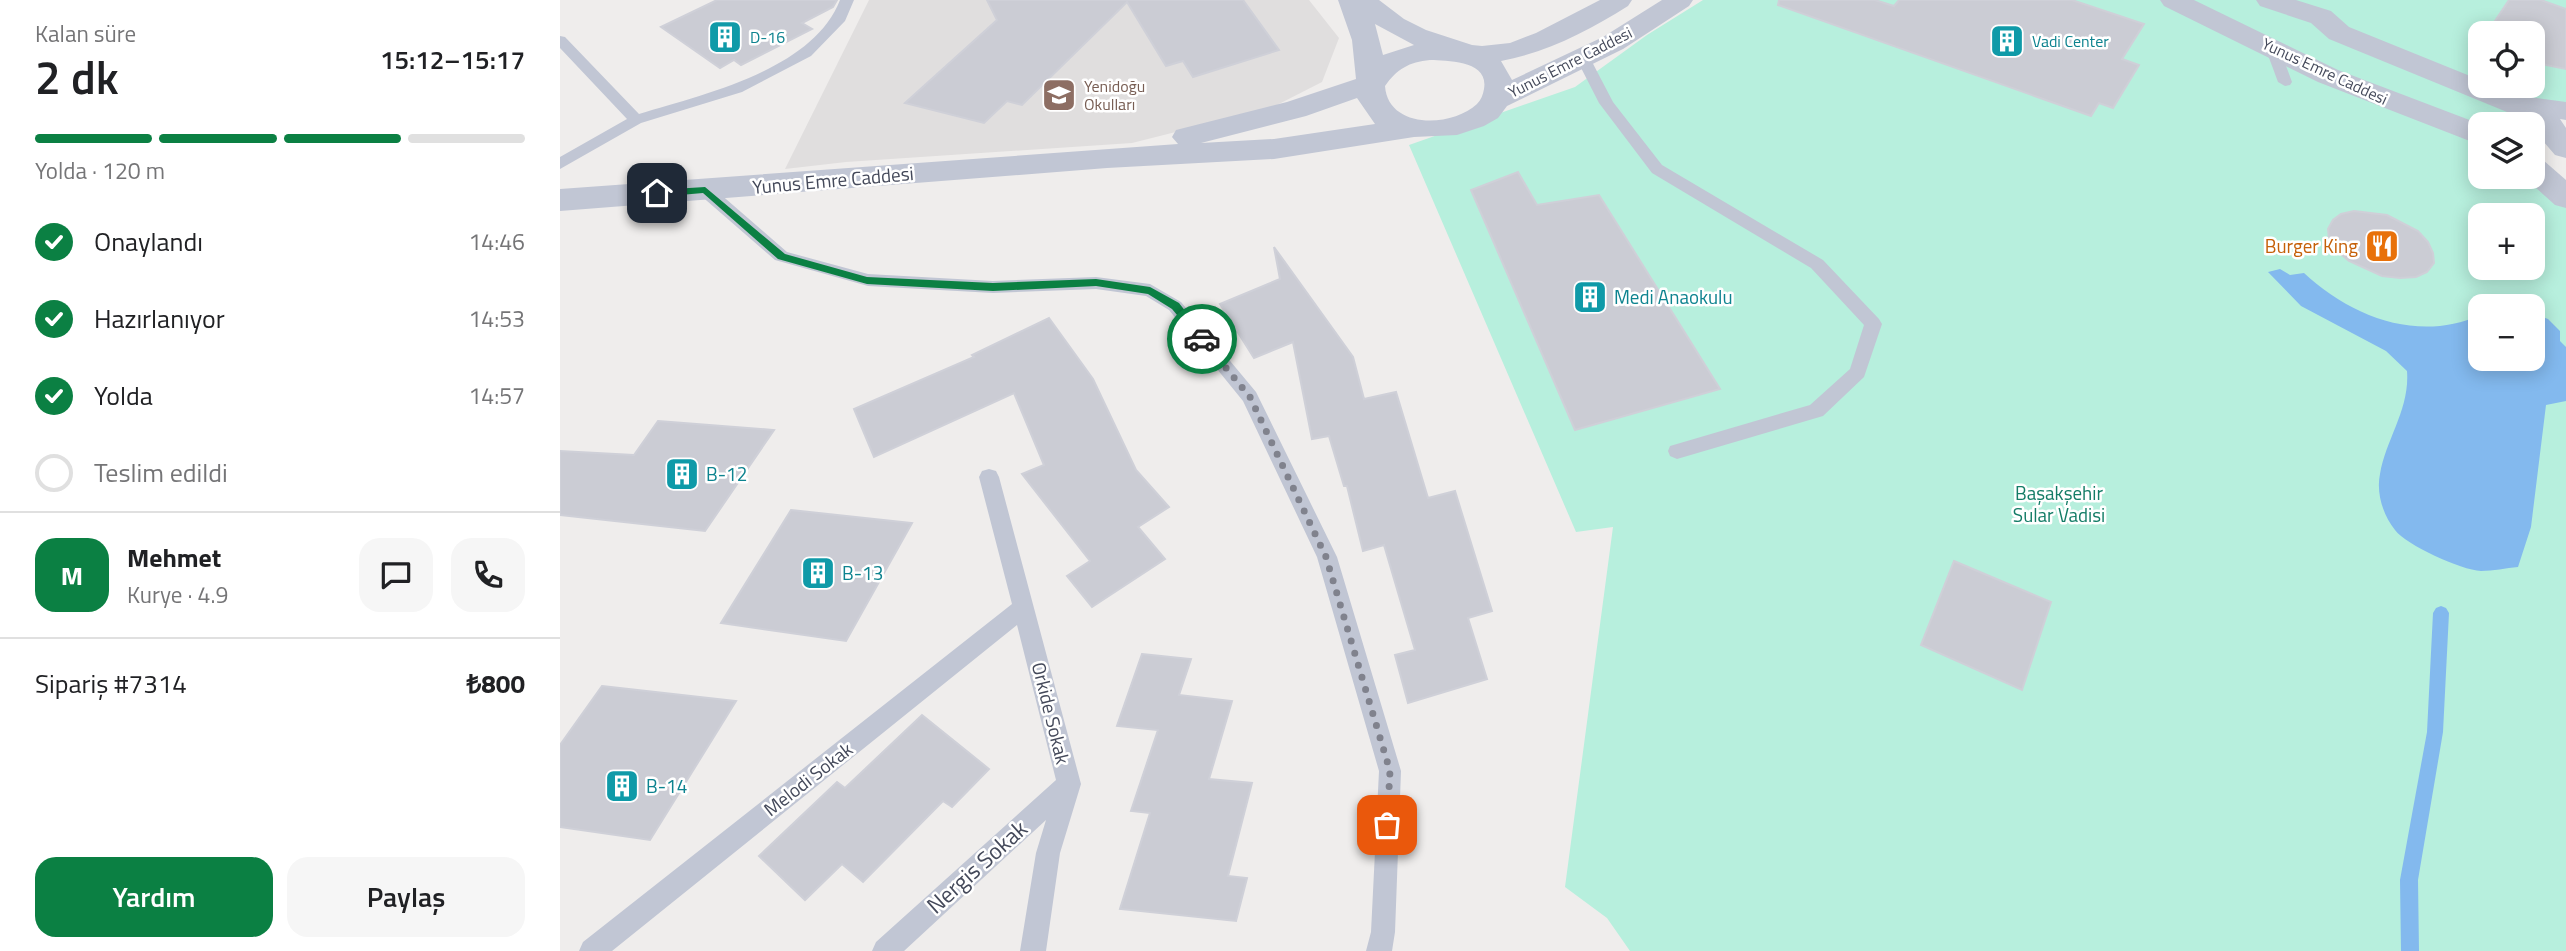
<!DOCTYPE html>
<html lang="tr">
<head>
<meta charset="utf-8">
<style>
	body { margin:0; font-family:"Titillium Web",sans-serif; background:#f6f6f6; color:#202124; height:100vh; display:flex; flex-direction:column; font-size:26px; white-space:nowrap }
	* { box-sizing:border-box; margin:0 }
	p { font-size:23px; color:#757577 }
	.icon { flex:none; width:38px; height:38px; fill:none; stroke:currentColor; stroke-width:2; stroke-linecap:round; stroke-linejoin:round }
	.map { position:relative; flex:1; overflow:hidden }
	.panel { display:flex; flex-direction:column; background:#fff; width:560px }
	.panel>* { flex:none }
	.tools { position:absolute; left:1908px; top:21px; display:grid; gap:14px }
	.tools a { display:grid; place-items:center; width:77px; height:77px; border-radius:14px; background:#fff; box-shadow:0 4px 18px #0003; font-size:35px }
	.pin { position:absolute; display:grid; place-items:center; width:60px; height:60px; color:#fff; margin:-30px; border-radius:14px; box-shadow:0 4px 10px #0006 }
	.courier { position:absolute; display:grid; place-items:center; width:70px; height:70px; margin:-35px; border:5px solid #0b8043; border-radius:50%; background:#fff; color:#222; box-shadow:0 2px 9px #0007 }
	.overview em { font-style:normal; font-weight:600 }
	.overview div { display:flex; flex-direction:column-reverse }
	.overview { display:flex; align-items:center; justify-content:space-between; height:119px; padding:0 35px }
	h1 { font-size:46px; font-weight:600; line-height:52px }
	.bar { display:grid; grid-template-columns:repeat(4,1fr); gap:10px 7px; align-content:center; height:84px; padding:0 35px }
	.bar i { height:9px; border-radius:5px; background:#e0e0e0 }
	.bar .selected { background:#0b8043 }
	.bar p { grid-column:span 4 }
	.line { display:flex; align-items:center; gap:18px; padding:0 35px; border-top:2px solid #e0e0e0 }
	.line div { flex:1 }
	.round { display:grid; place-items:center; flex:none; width:74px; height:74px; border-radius:21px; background:#f6f6f6 }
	ol { padding:0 35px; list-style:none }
	li { display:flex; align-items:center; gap:21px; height:77px }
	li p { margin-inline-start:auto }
	li .icon { padding:7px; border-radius:50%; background:#0b8043; color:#fff; stroke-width:4 }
	li:last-child { color:#757577 }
	li i { width:38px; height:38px; border:4px solid #e0e0e0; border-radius:50% }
	.action { display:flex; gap:14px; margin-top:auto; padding:14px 35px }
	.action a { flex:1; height:80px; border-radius:21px; background:#0b8043; color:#fff; font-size:28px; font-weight:600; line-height:80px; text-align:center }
	.action a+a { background:#f6f6f6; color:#202124 }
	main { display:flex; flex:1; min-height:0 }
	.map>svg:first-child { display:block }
</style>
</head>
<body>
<main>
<section class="panel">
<div class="overview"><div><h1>2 dk</h1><p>Kalan süre</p></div><em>15:12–15:17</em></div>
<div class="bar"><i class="selected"></i><i class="selected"></i><i class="selected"></i><i></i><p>Yolda · 120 m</p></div>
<ol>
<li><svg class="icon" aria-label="check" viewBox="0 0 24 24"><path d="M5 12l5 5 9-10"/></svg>Onaylandı<p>14:46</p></li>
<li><svg class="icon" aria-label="check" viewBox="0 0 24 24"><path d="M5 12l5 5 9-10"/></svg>Hazırlanıyor<p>14:53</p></li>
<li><svg class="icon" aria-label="check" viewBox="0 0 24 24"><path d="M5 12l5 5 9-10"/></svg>Yolda<p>14:57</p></li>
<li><i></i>Teslim edildi</li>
</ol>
<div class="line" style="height:126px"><b class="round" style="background:#0b8043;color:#fff">M</b><div><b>Mehmet</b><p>Kurye · 4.9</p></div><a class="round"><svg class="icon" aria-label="chat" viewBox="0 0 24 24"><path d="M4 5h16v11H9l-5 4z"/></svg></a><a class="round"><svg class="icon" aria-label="phone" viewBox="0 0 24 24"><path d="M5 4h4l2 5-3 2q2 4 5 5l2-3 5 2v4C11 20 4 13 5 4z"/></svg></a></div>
<div class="line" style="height:91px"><div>Sipariş #7314</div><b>₺800</b></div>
<div class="action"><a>Yardım</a><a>Paylaş</a></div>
</section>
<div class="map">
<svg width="2006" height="951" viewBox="0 0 2006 951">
	<rect width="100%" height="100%" fill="#efedec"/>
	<polygon fill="#e0dede" points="309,0 749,0 779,38 762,82 711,108 572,143 286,162 225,169"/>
	<path fill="#b7efdd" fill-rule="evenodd" d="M1143,0H2006V102L1983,138L1972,148V124H1920V177H1970L2006,207V951H1070L1047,918L1005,887L1053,527L1016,532L849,145L1015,87L1087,35ZM1920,33H1972V86H1920ZM1920,215H1972V268H1920ZM1920,306H1972V359H1920Z"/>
	<path fill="#83b9ee" d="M1720,269L1730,275L1744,273C1791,317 1859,343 1920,315V359H1972V313L1988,319L2000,331V341L2006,347V401L1986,405L1971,527L1958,567C1946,568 1933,571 1921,571C1901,570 1846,545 1835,530C1823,515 1816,493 1820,474C1826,439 1850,409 1847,371L1826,351L1741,306L1708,272Z"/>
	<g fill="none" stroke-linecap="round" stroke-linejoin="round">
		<polygon fill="#83b9ee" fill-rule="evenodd" points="1881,606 1886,608 1889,613 1883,732 1858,880 1859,951 1841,951 1840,880 1867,732 1873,613 1876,608"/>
	</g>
	<g fill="#cbccd4" stroke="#cfd0d8" stroke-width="2">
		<polygon points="157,0 277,0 273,7 242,23 252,29 181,65 174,60 160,68 101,27"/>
		<polygon points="427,0 683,0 719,50 633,77 623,61 606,66 567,2 462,105 447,101 424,123 345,103 437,20"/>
		<polygon points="1219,0 1315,0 1334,6 1339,0 1512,0 1584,24 1562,59 1579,65 1553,108 1539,103 1531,116 1218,5"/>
		<polygon points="1949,0 1981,0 2006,9 2006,69 1972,62 1972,33 1927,33"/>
		<polygon points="958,172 977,205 1039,195 1160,389 1015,430 911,190"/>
		<polygon points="1794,211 1827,215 1858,231 1868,242 1873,253 1874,263 1867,272 1856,277 1840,278 1822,276 1789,261 1776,250 1769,239 1768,229 1773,220 1781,214"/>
		<polygon points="714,247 793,357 804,399 836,392 868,498 895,491 932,611 908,618 927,679 848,703 835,655 855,650 824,545 803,551 787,486 784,486 769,436 752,439 733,342 694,358 660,304 720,279"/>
		<polygon points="489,318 533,379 576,470 609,507 578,527 605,559 532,607 507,576 530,561 462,474 484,465 454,393 314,457 294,409 414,357 412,355"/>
		<polygon points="98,421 214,430 145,531 0,515 0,451 74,455"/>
		<polygon points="231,510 352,523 286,641 161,623"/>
		<polygon points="1394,561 1491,602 1462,690 1361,645"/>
		<polygon points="582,654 631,659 619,695 672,701 649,779 692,783 668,876 687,878 676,921 560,909 590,813 571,811 598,730 557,726"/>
		<polygon points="42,686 176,701 90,840 0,827 0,745"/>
		<polygon points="362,715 429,769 392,807 383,801 303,882 282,864 245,900 199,856 277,782 285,788"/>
	</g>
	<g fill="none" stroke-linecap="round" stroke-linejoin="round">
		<g fill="#c1c6d4" fill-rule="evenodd">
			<path d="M280,0H294L285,21L251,56L182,92L81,123L0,169V157L67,119L0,48V36L5,37L79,114C144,94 253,70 280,0Z"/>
			<polygon points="1712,43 1719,47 1732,82 1730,85 1725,86 1718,82 1705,47"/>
			<polygon points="1023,54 1030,58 1053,102 1102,165 1263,260 1319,319 1322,324 1304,377 1263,416 1117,459 1110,456 1108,451 1110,446 1250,405 1290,369 1304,325 1251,268 1092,173 1039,103 1016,58"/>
			<polygon points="145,185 151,186 227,252 308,274 433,281 536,277 590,284 621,302 696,392 777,557 841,771 835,932 832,951 806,951 811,932 819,771 757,557 683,401 609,310 586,296 536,289 433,293 308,286 215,260 139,194 137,190"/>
			<polygon points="429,469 436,471 439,477 521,784 500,853 486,951 460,951 476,853 486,820 344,951 312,951 316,942 496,780 457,625 52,951 19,951 23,942 452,604 419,477 422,471"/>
		</g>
		<polygon fill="#c1c6d4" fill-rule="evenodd" points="1972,157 1983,160 2006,180 2006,208 1995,205 1964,177 1972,177"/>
		<g fill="#c1c6d4" fill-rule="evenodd">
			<path d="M778,0H819L844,19L866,30L912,45L922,46L950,43L976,33L1040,0H1072L1068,6C1028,31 988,52 941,61L952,80L1043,37L1102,0H1133L1129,6L1063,49L947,106L938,118L924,126L897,135L854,137L714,159L547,168L0,211V189L618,144L612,137L616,130L727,102L796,79L792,40ZM815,24L854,45L823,55ZM870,60C888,61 929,60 924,89C923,95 921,100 917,104C891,128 828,129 825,86C837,69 849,62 870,60ZM797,98L815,124L714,139L641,143L746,116Z"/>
			<polygon points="1600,0 1634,0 1778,70 1920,124 1920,145 1758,82 1604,6"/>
			<polygon points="1696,0 1736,0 1771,11 1789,27 1920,80 1920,86 1935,86 1961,96 2006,102 2006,120 2000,119 2006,128 2006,158 1995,155 1972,128 1972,124 1966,124 1947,112 1769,39 1751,23 1700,6"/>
		</g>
	</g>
	<polygon fill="#0b8043" points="145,187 225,254 307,277 433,283 536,279 590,287 619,303 647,339 646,341 639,341 612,309 588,294 536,286 433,291 307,284 218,259 143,193 97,197 92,193 97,190"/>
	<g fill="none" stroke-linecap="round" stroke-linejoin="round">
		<polyline stroke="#80828d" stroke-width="7" stroke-dasharray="0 12.6" points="642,339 690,397 766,557 830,771 827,825"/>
	</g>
	<defs>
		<g id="building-square" transform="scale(1.75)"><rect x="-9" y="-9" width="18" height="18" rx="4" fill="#0f9aa8" stroke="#fff"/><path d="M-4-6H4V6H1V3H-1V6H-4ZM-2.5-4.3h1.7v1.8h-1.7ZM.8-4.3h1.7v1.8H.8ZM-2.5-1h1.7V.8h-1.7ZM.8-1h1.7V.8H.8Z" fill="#fff"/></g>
		<g id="school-square" transform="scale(1.75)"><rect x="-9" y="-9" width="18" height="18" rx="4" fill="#8d6e63" stroke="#fff"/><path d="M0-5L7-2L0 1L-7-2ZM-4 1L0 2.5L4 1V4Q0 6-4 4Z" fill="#fff"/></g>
		<g id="restaurant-square" transform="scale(1.75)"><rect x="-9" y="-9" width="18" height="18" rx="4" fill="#e8710a" stroke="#fff"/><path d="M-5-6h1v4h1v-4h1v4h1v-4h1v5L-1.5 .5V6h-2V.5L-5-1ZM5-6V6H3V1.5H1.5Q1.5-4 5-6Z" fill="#fff"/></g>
	</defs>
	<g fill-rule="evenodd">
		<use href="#building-square" x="165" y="37"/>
		<use href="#building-square" x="1447" y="41"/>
		<use href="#school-square" x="499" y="95"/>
		<use href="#restaurant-square" x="1822" y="246"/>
		<use href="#building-square" x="1030" y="297"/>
		<use href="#building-square" x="122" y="474"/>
		<use href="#building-square" x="258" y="573"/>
		<use href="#building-square" x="62" y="786"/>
	</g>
	<g text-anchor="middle" stroke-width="5" stroke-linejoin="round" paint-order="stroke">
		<g font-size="16" fill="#0d838f" stroke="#fff" text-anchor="start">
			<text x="190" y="43">D-16</text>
			<text x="1472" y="47">Vadi Center</text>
		</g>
		<g font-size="16" fill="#44495a" stroke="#fff">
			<text transform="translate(1010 62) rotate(-27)" y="6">Yunus Emre Caddesi</text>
			<text transform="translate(1765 71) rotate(25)" y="6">Yunus Emre Caddesi</text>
		</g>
		<g font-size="16" fill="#785e54" stroke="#fff" text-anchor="start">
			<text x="524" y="92">Yenidoğu<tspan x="524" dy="18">Okulları</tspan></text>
		</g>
		<g font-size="19" fill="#44495a" stroke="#fff">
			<text transform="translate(273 180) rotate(-5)" y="7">Yunus Emre Caddesi</text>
			<text transform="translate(491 713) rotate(76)" y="7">Orkide Sokak</text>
			<text transform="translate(248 779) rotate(-38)" y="7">Melodi Sokak</text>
		</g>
		<g font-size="19" fill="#c56008" stroke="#fff" text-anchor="end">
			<text x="1798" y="253">Burger King</text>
		</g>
		<g font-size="19" fill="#0d838f" stroke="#fff" text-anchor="start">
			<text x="1054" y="304">Medi Anaokulu</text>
			<text x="146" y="481">B-12</text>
			<text x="282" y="580">B-13</text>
			<text x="86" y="793">B-14</text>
		</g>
		<g font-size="19" fill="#137c66" stroke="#fff">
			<text x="1499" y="500">Başakşehir<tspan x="1499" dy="22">Sular Vadisi</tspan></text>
		</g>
		<g font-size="23" fill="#44495a" stroke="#fff">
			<text transform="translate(417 867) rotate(-42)" y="8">Nergis Sokak</text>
		</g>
	</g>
</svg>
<div class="tools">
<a><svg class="icon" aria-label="locate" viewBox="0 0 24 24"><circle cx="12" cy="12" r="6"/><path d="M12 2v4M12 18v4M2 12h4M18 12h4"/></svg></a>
<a><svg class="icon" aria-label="layers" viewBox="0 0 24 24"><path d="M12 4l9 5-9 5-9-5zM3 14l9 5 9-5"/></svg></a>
<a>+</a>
<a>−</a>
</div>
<div class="pin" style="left:827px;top:825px;background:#ea580c"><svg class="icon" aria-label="bag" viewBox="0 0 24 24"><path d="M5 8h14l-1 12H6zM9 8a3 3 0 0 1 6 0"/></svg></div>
<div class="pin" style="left:97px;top:193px;background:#1f2937"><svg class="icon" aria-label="home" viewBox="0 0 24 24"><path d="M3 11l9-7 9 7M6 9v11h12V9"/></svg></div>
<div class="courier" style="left:642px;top:339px"><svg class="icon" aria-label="car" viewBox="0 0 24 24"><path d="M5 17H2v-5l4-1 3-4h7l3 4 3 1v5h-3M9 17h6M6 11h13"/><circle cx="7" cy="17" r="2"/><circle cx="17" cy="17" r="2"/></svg></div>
</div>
</main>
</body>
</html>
